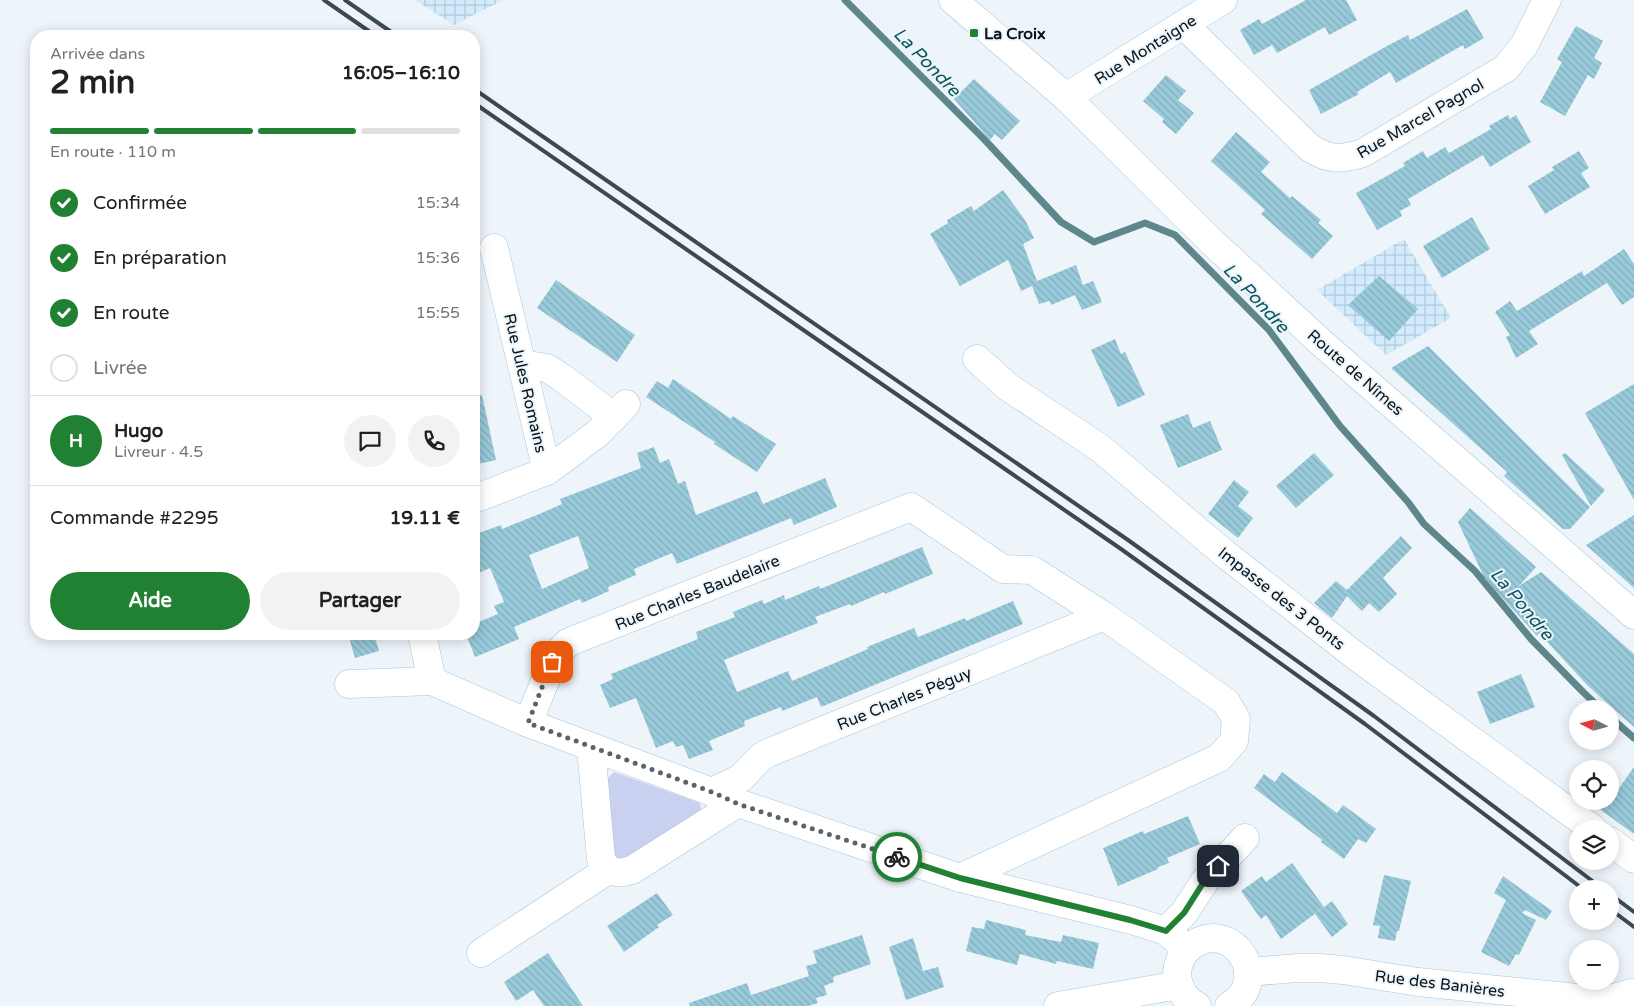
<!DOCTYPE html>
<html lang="fr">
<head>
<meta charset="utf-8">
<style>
	body { margin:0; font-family:"Varela Round",sans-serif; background:#f2f2f2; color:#202124; height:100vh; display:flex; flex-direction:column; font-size:19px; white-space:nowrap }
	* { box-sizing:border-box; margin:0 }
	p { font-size:16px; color:#757577 }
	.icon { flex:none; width:28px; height:28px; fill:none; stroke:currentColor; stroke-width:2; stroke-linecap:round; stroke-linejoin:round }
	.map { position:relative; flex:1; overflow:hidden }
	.sheet { position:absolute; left:30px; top:30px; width:450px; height:610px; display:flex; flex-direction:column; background:#fff; border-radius:20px; box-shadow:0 2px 12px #0003 }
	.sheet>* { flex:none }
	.needle { width:32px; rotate:276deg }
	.tools { position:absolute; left:1569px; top:700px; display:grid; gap:10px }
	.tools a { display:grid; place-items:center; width:50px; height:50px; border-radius:50%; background:#fff; box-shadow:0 2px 12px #0003; font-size:25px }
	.pin { position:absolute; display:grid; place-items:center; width:42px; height:42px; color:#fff; margin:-21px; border-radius:10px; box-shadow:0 2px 8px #0006 }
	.courier { position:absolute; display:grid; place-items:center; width:50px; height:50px; margin:-25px; border:4px solid #218133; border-radius:50%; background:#fff; color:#222; box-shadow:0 1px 6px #0007 }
	.overview em { font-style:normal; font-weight:800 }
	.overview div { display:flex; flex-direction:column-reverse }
	.overview { display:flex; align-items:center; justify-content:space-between; height:85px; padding:0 20px }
	h1 { font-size:32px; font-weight:800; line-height:38px }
	.bar { display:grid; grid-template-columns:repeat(4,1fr); gap:8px 5px; align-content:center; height:60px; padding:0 20px }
	.bar i { height:6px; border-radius:4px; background:#e0e0e0 }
	.bar .active { background:#218133 }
	.bar p { grid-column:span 4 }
	.line { display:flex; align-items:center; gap:12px; padding:0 20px; border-top:1px solid #e0e0e0 }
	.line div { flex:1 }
	.round { display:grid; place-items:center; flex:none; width:52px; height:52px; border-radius:26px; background:#f2f2f2 }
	ol { padding:0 20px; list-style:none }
	li { display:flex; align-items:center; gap:15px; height:55px }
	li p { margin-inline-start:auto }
	li .icon { padding:5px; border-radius:50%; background:#218133; color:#fff; stroke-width:4 }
	li:last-child { color:#757577 }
	li i { width:28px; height:28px; border:2px solid #e0e0e0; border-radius:50% }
	.action { display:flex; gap:10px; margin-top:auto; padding:10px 20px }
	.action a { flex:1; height:58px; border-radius:30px; background:#218133; color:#fff; font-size:20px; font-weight:800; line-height:58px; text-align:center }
	.action a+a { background:#f2f2f2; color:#202124 }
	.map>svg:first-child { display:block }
</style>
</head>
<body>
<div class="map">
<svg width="1634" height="1006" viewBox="0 0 1634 1006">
	<defs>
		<pattern id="industrial-grid" width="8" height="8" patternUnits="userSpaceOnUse" patternTransform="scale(1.25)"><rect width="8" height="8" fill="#d2ebfd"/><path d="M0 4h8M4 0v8" fill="none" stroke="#b3c9d8"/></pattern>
		<pattern id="building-back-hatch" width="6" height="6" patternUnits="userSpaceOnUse" patternTransform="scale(1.25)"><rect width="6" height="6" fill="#99cada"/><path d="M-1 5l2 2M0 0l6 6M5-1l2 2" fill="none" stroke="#82adba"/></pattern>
	</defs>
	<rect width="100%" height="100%" fill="#eef5fa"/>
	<g fill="url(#industrial-grid)">
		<polygon points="415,0 503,0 454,25"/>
		<polygon points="1404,239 1451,318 1386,355 1317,290"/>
	</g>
	<polygon fill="#c9d0f0" points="614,772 700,803 702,818 622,863 615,856 605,781"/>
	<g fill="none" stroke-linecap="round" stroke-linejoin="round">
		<g stroke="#5e878c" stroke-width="7">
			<polyline points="845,0 983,138 1061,222 1094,242 1145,223 1175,235 1269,330 1340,426 1408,502 1424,524 1475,571 1531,639 1583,692 1601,709"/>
			<polyline points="1610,717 1634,738"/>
		</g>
	</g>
	<g fill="url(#building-back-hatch)" fill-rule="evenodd">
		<polygon points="1306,0 1346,0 1357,20 1329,35 1325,27 1277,53 1272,45 1254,55 1240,30 1259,19 1262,24"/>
		<polygon points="1467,9 1484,38 1465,49 1463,45 1396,83 1390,72 1357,92 1359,94 1321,114 1309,90 1387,46 1408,35 1410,40"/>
		<polygon points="1576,26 1603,41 1594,58 1602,63 1594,79 1588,75 1565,116 1540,102 1562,62 1557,59"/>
		<polygon points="1166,75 1186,91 1178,100 1194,113 1176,134 1162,122 1164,119 1143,101"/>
		<polygon points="974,79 1020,121 1002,140 995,134 990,140 954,99"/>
		<polygon points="1508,115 1510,119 1516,115 1531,142 1490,167 1483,155 1408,199 1411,205 1400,211 1402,216 1377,230 1356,193 1405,166 1403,163 1423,151 1427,158 1445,147 1449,153 1491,129 1489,126"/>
		<polygon points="1236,132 1270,162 1261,172 1290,198 1292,196 1321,220 1318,223 1333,236 1312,259 1261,214 1265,210 1211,161"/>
		<polygon points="1579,151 1589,168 1581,173 1590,187 1545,214 1528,186 1554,170 1552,167"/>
		<polygon points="1003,190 1025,220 1034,238 1023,244 1037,281 1076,265 1083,285 1093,281 1102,302 1082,310 1075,295 1051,305 1050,301 1039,304 1032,286 1021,291 1008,260 960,286 930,234 948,223 947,220 971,206 974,211"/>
		<polygon points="1472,217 1490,249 1442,278 1423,246"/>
		<polygon points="1624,249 1634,264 1634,297 1622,305 1607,283 1529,331 1538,344 1516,358 1506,337 1510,335 1495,312 1510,301 1517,311 1582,271 1584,276"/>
		<polygon points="1379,276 1418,309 1389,341 1348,305"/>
		<polygon points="556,280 635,335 617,362 537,308"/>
		<polygon points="1115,339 1121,354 1125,352 1145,395 1118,407 1091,350"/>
		<polygon points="1428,346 1590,507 1570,529 1563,529 1504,476 1507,472 1391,368"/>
		<polygon points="673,379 731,419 733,416 776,444 757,472 714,444 715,442 646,397 657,381 668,388"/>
		<polygon points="1634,384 1634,500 1585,413"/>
		<polygon points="482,395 496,460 474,465 474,396"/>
		<polygon points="1188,414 1193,428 1210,421 1222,450 1178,468 1160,425"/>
		<path d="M654,447L660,463L669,459L678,484L685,481L696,515L757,491L763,504L825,478L837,507L794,525L791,518L677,564L672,553L634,569L636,575L608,587L609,591L582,603L580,599L514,627L519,639L475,657L466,634H474V624L498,614L494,606L504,602L490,568L474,575V543L479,541L476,534L501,525L502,529L537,515L562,504L560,499L641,468L637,453ZM578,536L589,568L542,589L529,555Z"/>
		<polygon points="1314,453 1334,475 1296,508 1276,486"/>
		<polygon points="1565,453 1605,490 1591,506 1562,455"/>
		<polygon points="1234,480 1249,492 1238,506 1253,518 1238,538 1208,514"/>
		<polygon points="1470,508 1536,567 1519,586 1541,572 1634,654 1634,727 1588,686 1539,633 1537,636 1485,579 1458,522"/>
		<polygon points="1634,515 1634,588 1586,545"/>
		<polygon points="1401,536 1412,548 1383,578 1397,594 1379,612 1369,603 1362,611 1347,596 1332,618 1314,603 1336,581 1347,590"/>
		<polygon points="922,547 933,574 885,594 884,592 851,606 850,604 815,617 818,623 724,660 737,692 788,671 792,681 868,649 867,647 914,628 918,637 965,618 966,621 1013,601 1023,624 821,707 817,697 782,711 781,707 744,721 745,726 709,741 713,750 689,759 683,745 676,747 673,741 656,748 636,698 610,708 600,685 613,679 611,674 698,639 696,632 735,617 733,612 762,600 764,604 784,595 785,600 819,586 820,589"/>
		<polygon points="348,634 374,634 379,651 355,658"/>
		<polygon points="1521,674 1535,707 1490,724 1477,692"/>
		<polygon points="1634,767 1634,834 1588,801 1610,801"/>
		<polygon points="1282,772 1337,813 1343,805 1376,829 1366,843 1358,839 1344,859 1321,842 1322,840 1254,788 1264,774 1275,782"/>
		<polygon points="1188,816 1200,844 1167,858 1169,863 1158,867 1158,869 1118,886 1103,848 1143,831 1144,834"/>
		<polygon points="1292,863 1324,907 1281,939 1266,915 1261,919 1241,891 1262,876 1266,882"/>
		<polygon points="1384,875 1411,881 1399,931 1397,931 1395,941 1378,938 1380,926 1373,925"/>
		<polygon points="1503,876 1552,911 1546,920 1525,910 1522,913 1536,920 1519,955 1516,954 1509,966 1481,952 1506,900 1494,893"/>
		<polygon points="657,893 673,915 657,925 659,927 624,952 607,926"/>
		<polygon points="1332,901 1348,924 1332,937 1315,914"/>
		<polygon points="986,920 1026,930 1025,935 1061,942 1063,935 1099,943 1093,969 1057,961 1056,964 1020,954 1017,965 966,951 972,927 984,929"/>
		<polygon points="862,935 871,964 833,977 834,982 824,986 827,995 816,998 818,1003 808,1006 690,1006 689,1003 747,983 751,995 809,976 806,966 817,963 813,951"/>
		<polygon points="913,938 923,971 938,967 944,987 906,1000 889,947"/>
		<polygon points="548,953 583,1006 544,1006 533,990 516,1001 504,982"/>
	</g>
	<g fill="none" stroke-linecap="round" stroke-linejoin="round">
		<g stroke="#a4c6dd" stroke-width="29">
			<g id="minor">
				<polyline points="953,0 1066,97 1213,243 1325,346 1634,615"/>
				<path d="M1184,25L1310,148C1329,160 1341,160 1363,153L1506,68L1524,45L1547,0"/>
				<polyline points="1066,97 1223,0"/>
				<polyline points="977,359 1008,387 1100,448 1225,554 1357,657 1593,829"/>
				<polyline points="522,364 547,368 561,377 614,417"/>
				<polyline points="547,471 598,433 626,404"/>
				<polyline points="474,499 547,471 494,248"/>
				<polyline points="422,634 432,681"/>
				<polyline points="349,684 432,681 528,723 712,792 738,803 960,878 1131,920 1166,931 1187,949"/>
				<polyline points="528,723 556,654 569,642 911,507 1003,569 1032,570 1104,616 1226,702 1236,719 1234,741 1219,758 960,878"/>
				<path d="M591,748L601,859C608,873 617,875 632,870L738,803"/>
				<polyline points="712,792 741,778 761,757 768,753 1104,616"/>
				<polyline points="1610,841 1634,859"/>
				<polyline points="1166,931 1184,913 1205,881 1245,838"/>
				<polyline points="481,953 608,870"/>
				<polyline points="1248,972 1298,968 1320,968 1343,970 1418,982 1597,1000 1610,999 1631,993"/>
				<polyline points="1058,1006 1179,985"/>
				<path d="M1197,1006C1186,1001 1178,988 1177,976C1177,964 1182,953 1191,946C1232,916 1274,980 1229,1006"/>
			</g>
		</g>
		<use href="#minor" stroke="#fff" stroke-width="28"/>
		<g stroke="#3d4950" stroke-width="4">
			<polyline points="324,0 376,36"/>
			<polyline points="345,0 397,36"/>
			<polyline points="474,89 1128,540 1374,716 1603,889"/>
			<polyline points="474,103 1121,549 1365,724 1583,889"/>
			<polyline points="1610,894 1634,912"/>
			<polyline points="1610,909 1634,927"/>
		</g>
	</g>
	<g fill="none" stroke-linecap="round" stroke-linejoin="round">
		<polyline stroke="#58636a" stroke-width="5" stroke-dasharray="0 9" points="552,662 528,723 712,792 738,804 897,857"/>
		<polyline stroke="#218133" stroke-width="6" points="897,857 960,878 1130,920 1166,931 1184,913 1205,880 1218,866"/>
	</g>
	<rect fill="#218133" stroke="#eef5fa" stroke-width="2" x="969" y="28" width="10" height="10" rx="2.5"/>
	<g text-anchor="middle" stroke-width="4" stroke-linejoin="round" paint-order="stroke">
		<g font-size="16" font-weight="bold" fill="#07141c" stroke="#eef5fa" text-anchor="start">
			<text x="984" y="39">La Croix</text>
		</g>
		<g font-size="16" fill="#07141c" stroke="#eef5fa">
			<text transform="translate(1145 49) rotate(-32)" y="6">Rue Montaigne</text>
			<text transform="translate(1420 118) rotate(-30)" y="6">Rue Marcel Pagnol</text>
			<text transform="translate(1356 372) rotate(41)" y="6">Route de Nîmes</text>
			<text transform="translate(526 383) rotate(77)" y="6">Rue Jules Romains</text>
			<text transform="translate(697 592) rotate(-22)" y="6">Rue Charles Baudelaire</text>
			<text transform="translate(1282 598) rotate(38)" y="6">Impasse des 3 Ponts</text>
			<text transform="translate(904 698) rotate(-22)" y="6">Rue Charles Péguy</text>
			<text transform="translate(1440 983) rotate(7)" y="6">Rue des Banières</text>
		</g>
		<g font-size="18" font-style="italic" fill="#08575c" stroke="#eef5fa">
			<text transform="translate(927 62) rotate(46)" y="6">La Pondre</text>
			<text transform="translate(1256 298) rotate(47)" y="6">La Pondre</text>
			<text transform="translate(1522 604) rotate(50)" y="6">La Pondre</text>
		</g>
	</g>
</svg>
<div class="tools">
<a><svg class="needle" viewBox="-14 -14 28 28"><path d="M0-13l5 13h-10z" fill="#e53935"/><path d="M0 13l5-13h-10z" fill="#757577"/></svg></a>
<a><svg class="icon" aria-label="locate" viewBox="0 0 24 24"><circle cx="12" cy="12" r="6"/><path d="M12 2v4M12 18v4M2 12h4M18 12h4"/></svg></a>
<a><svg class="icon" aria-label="layers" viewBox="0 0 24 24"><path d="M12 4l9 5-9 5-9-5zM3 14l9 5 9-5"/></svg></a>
<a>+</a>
<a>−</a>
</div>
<div class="pin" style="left:552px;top:662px;background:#ea580c"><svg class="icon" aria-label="bag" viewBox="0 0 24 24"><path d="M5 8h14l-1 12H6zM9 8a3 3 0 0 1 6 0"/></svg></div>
<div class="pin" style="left:1218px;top:866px;background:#1f2937"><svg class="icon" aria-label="home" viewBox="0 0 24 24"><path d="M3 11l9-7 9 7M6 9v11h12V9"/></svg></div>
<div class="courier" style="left:897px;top:857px"><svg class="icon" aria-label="bike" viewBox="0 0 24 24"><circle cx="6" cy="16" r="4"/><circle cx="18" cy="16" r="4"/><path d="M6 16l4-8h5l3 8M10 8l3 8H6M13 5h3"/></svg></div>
<section class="sheet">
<div class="overview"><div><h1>2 min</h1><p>Arrivée dans</p></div><em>16:05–16:10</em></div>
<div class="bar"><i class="active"></i><i class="active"></i><i class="active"></i><i></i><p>En route · 110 m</p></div>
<ol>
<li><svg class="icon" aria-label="check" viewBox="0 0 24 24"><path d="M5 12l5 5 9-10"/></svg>Confirmée<p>15:34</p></li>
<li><svg class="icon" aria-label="check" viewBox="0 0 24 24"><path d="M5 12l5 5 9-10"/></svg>En préparation<p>15:36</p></li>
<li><svg class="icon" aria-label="check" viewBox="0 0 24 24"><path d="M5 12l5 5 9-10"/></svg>En route<p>15:55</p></li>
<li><i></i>Livrée</li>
</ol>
<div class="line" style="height:90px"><b class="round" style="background:#218133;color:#fff">H</b><div><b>Hugo</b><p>Livreur · 4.5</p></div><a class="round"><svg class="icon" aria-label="chat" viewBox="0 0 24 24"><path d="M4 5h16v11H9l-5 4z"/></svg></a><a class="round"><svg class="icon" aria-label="phone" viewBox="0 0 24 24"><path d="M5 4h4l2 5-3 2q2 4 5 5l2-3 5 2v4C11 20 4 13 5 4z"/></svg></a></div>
<div class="line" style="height:65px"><div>Commande #2295</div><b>19.11 €</b></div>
<div class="action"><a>Aide</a><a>Partager</a></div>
</section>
</div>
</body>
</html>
